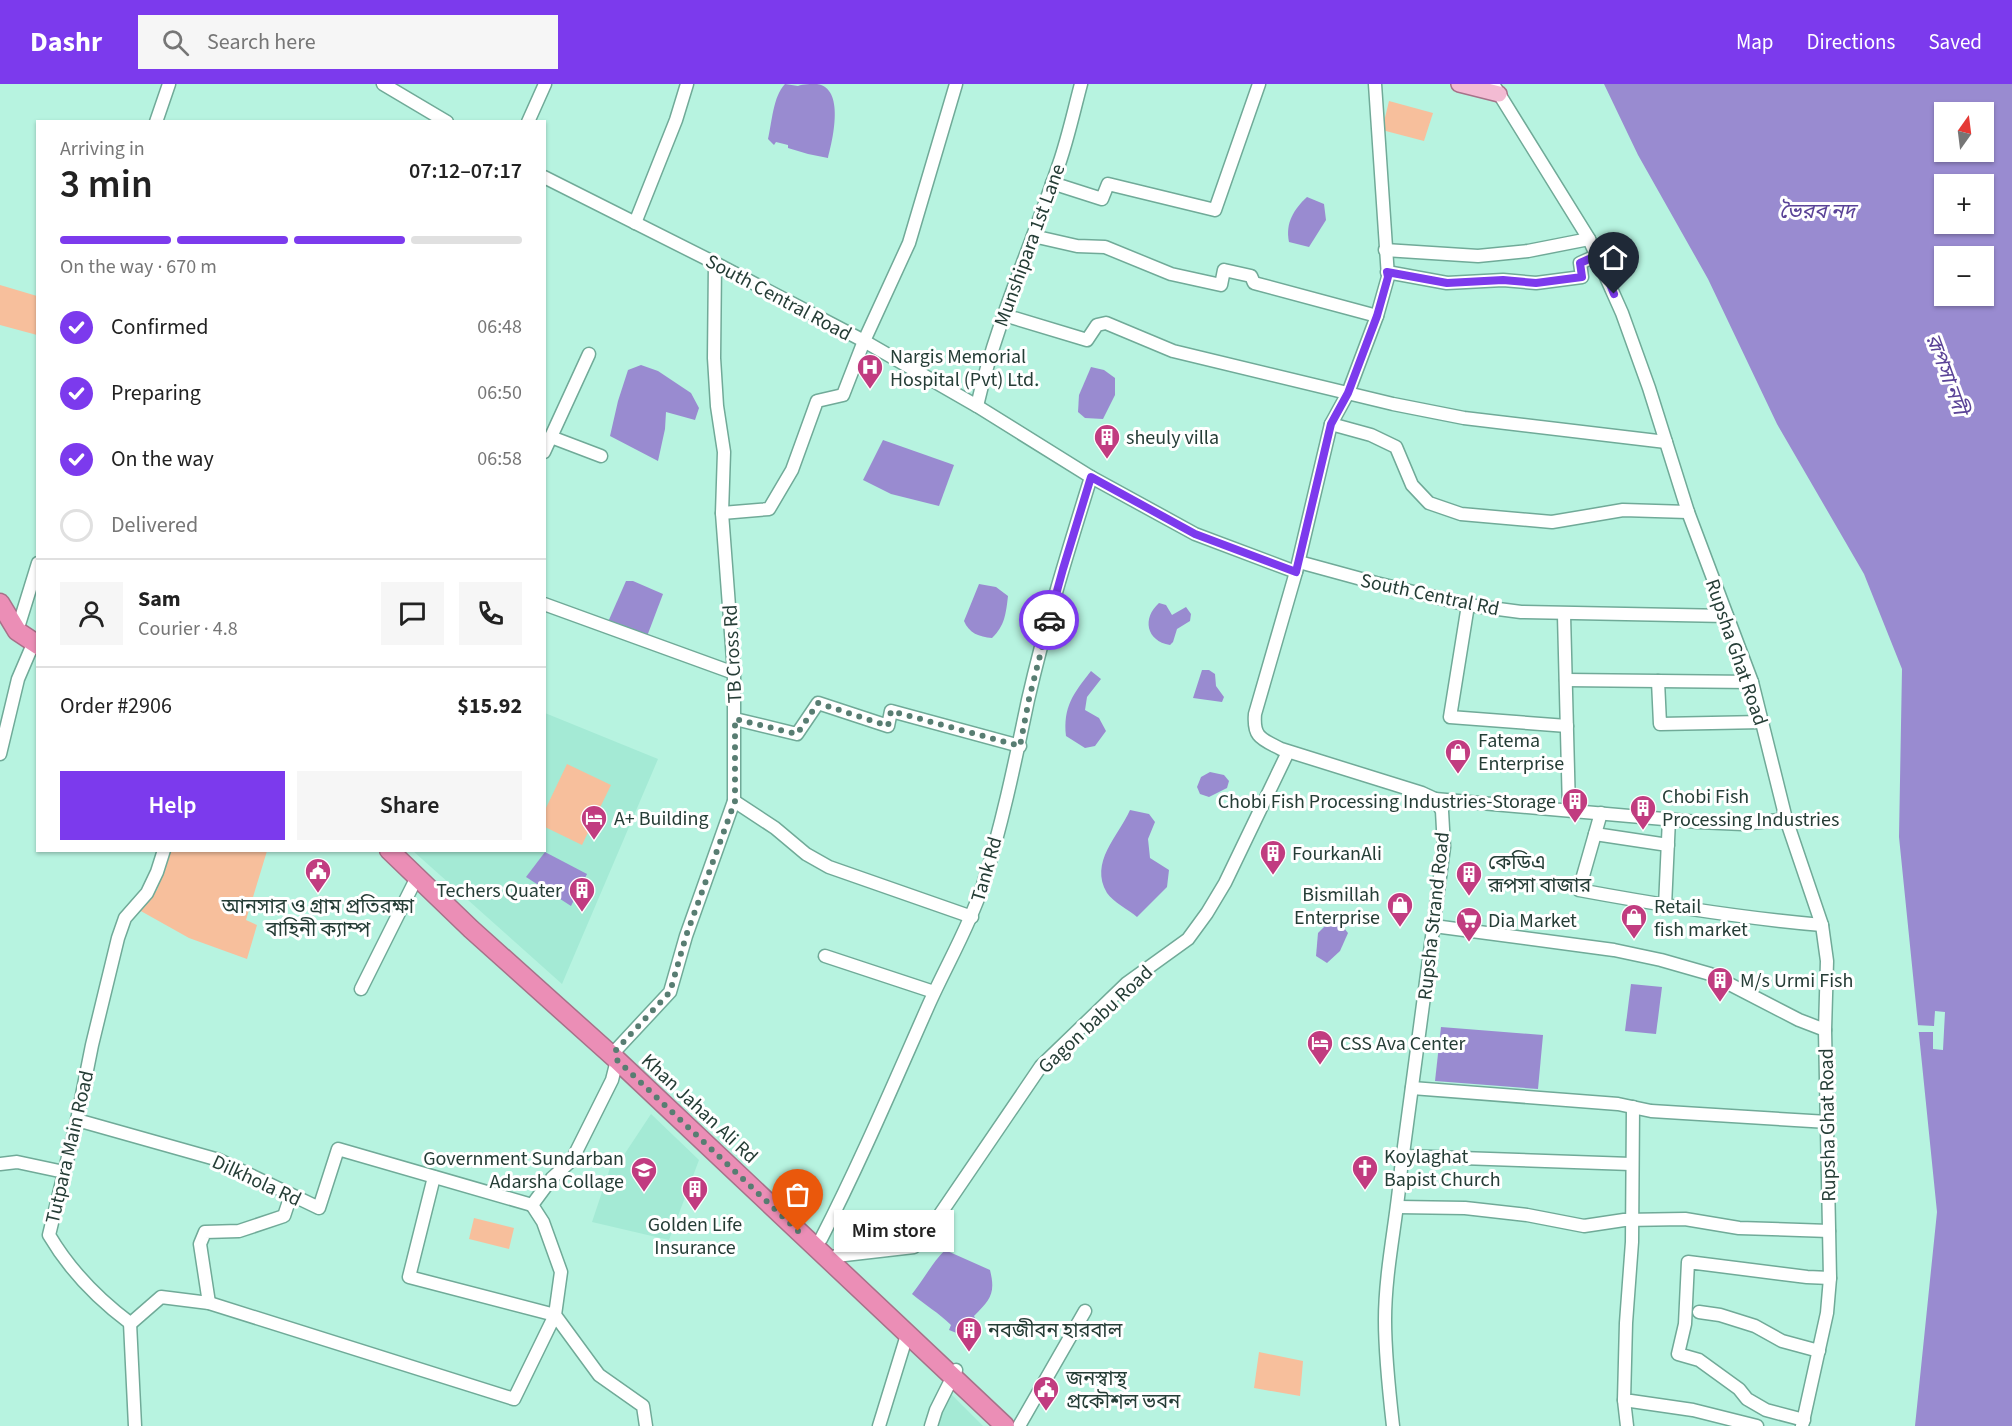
<!DOCTYPE html>
<html lang="en">
<head>
<meta charset="utf-8">
<style>
	body { margin:0; font-family:"Source Sans 3","Noto Sans Bengali",sans-serif; background:#f6f6f6; color:#222; height:100vh; display:flex; flex-direction:column; font-size:22px; white-space:nowrap }
	* { box-sizing:border-box; margin:0 }
	p { font-size:20px; color:#767676 }
	.icon { flex:none; width:33px; height:33px; fill:none; stroke:currentColor; stroke-width:2; stroke-linecap:round; stroke-linejoin:round }
	.map { position:relative; flex:1; overflow:hidden }
	.side { position:absolute; left:36px; top:36px; width:510px; height:732px; display:flex; flex-direction:column; background:#fff; border-radius:0px; box-shadow:0 2px 4px #0004 }
	.side>* { flex:none }
	.needle { width:39px; rotate:14deg }
	.buttons { position:absolute; left:1934px; top:18px; display:grid; gap:12px }
	.buttons a { display:grid; place-items:center; width:60px; height:60px; border-radius:0px; background:#fff; box-shadow:0 2px 4px #0004; font-size:30px }
	.pin { position:absolute; display:grid; place-items:center; width:51px; height:51px; color:#fff; margin:-62px -26px; border-radius:50% 50% 50% 0; rotate:-45deg; box-shadow:0 0 6px #0007 }
	.pin .icon { rotate:45deg }
	.courier { position:absolute; display:grid; place-items:center; width:60px; height:60px; margin:-30px; border:4px solid #7c3aed; border-radius:50%; background:#fff; color:#222; box-shadow:0 2px 8px #0007 }
	.bubble { position:absolute; height:42px; border-radius:0px; background:#fff; box-shadow:0 2px 4px #0004; font-size:20px; font-weight:600; line-height:42px; text-align:center }
	.head em { font-style:normal; font-weight:600 }
	.head div { display:flex; flex-direction:column-reverse }
	.head { display:flex; align-items:center; justify-content:space-between; height:102px; padding:0 24px }
	h1 { font-size:39px; font-weight:600; line-height:45px }
	.bar { display:grid; grid-template-columns:repeat(4,1fr); gap:9px 6px; align-content:center; height:72px; padding:0 24px }
	.bar i { height:8px; border-radius:4px; background:#e0e0e0 }
	.bar .selected { background:#7c3aed }
	.bar p { grid-column:span 4 }
	.line { display:flex; align-items:center; gap:15px; padding:0 24px; border-top:2px solid #e0e0e0 }
	.line div { flex:1 }
	.round { display:grid; place-items:center; flex:none; width:63px; height:63px; border-radius:0px; background:#f6f6f6 }
	ol { padding:0 24px; list-style:none }
	li { display:flex; align-items:center; gap:18px; height:66px }
	li p { margin-inline-start:auto }
	li .icon { padding:6px; border-radius:50%; background:#7c3aed; color:#fff; stroke-width:4 }
	li:last-child { color:#767676 }
	li i { width:33px; height:33px; border:3px solid #e0e0e0; border-radius:50% }
	.action { display:flex; gap:12px; margin-top:auto; padding:12px 24px }
	.action a { flex:1; height:69px; border-radius:0px; background:#7c3aed; color:#fff; font-size:24px; font-weight:600; line-height:69px; text-align:center }
	.action a+a { background:#f6f6f6; color:#222 }
	header { display:flex; align-items:center; gap:36px; box-sizing:border-box; height:84px; padding:0 30px; background:#7c3aed; color:#fff }
	header strong { font-size:28px }
	nav { display:flex; gap:33px; margin-inline-start:auto; font-size:21px }
	.search { width:420px; height:54px; background:#f6f6f6; display:flex; align-items:center; gap:15px; box-sizing:border-box; padding:0 21px; border-radius:0px; color:#767676; font-size:22px }
	.map>svg:first-child { display:block }
</style>
</head>
<body>
<header>
<strong>Dashr</strong>
<div class="search"><svg class="icon" aria-label="search" viewBox="0 0 24 24"><circle cx="10" cy="10" r="6"/><path d="M15 15l6 6"/></svg>Search here</div>
<nav><a>Map</a><a>Directions</a><a>Saved</a></nav>
</header>
<div class="map">
<svg width="2012" height="1342" viewBox="0 0 2012 1342">
	<rect width="100%" height="100%" fill="#b7f3e0"/>
	<g fill="#a4ead5">
		<polygon points="545,629 658,675 562,900 413,767 544,766"/>
		<polygon points="651,1030 699,1076 669,1156 592,1138 611,1081 618,1080"/>
		<polygon points="946,1305 983,1342 931,1342"/>
	</g>
	<g fill="#f7bf9c">
		<polygon points="1389,17 1433,29 1424,57 1382,46"/>
		<polygon points="0,201 37,212 37,251 0,241"/>
		<polygon points="567,680 611,701 582,761 545,743 545,726"/>
		<polygon points="169,767 267,767 246,836 257,841 247,875 189,854 139,826 157,806"/>
		<polygon points="474,1134 514,1144 509,1165 469,1155"/>
		<polygon points="1259,1268 1303,1277 1300,1312 1254,1304"/>
	</g>
	<g fill="#998bd0" fill-rule="evenodd">
		<path d="M785,0L798,2C803,0 811,0 817,0C845,4 833,55 828,74L808,70L788,64V61L776,58L774,61L768,55C772,39 773,12 785,0Z"/>
		<path d="M1604,0H2012V1342H1915L1937,1128L1899,753L1902,585L1864,490L1777,340L1708,195L1638,71ZM1944,28H1983V68H1944ZM1944,100H1983V140H1944ZM1944,172H1983V212H1944Z"/>
		<path d="M1307,113L1324,120L1326,136L1309,163L1289,158C1285,139 1294,125 1307,113Z"/>
		<polygon points="641,281 658,287 691,309 699,324 695,336 666,328 665,345 658,377 610,352 618,317 628,286"/>
		<polygon points="1091,283 1104,286 1115,294 1115,311 1103,335 1085,334 1078,328 1079,311"/>
		<polygon points="883,356 954,381 939,422 891,410 863,396"/>
		<polygon points="626,497 633,497 663,510 646,555 608,538"/>
		<path d="M979,500L996,503L1008,512C1006,529 1005,542 992,554C979,553 969,549 964,537Z"/>
		<path d="M1159,519L1166,521L1172,531L1186,523L1191,530L1190,537L1177,545L1173,558L1170,561C1146,557 1142,534 1159,519Z"/>
		<polygon points="1202,586 1209,586 1215,590 1216,602 1224,613 1222,618 1193,614"/>
		<path d="M1091,587L1101,595L1087,613L1085,626L1099,634L1106,647L1095,662L1085,664L1066,652C1063,623 1073,610 1091,587Z"/>
		<polygon points="1210,688 1224,691 1229,697 1227,704 1209,713 1200,710 1197,703 1201,693"/>
		<path d="M1130,726L1149,730L1155,738L1148,755L1150,774L1169,786L1167,803L1137,833C1129,826 1113,818 1107,809C1089,778 1118,753 1130,726Z"/>
		<polygon points="545,768 587,790 571,822 526,793"/>
		<polygon points="1329,838 1340,839 1348,849 1340,867 1327,879 1316,872 1318,849"/>
		<polygon points="1631,900 1662,903 1656,950 1625,947"/>
		<polygon points="1441,943 1543,951 1538,1005 1435,997"/>
		<path d="M945,1166L990,1186C996,1210 990,1216 974,1232L980,1244L970,1248L962,1244L959,1250L949,1246L951,1241C939,1229 925,1221 912,1210C924,1195 932,1179 945,1166Z"/>
	</g>
	<polygon fill="#b7f3e0" points="1935,927 1945,928 1943,966 1933,965 1933,948 1916,948 1915,941 1934,942"/>
	<g fill="none" stroke-linecap="round" stroke-linejoin="round">
		<g stroke="#70aa98" stroke-width="15">
			<g id="minor">
				<polyline points="383,0 447,38"/>
				<path d="M1375,0L1388,193L1377,232L1348,309L1331,340L1296,488L1255,630C1253,654 1262,655 1281,665L1422,709L1435,715L1442,727L1444,763L1401,1085C1397,1136 1385,1186 1385,1236C1385,1272 1389,1307 1393,1342"/>
				<polyline points="1493,0 1589,155 1622,229 1649,304 1688,428 1752,598 1786,735 1822,841 1827,877 1825,946 1830,1194 1827,1229 1802,1342"/>
				<polyline points="156,38 169,0"/>
				<polyline points="528,38 545,0"/>
				<polyline points="544,93 715,179 864,257 977,322 1091,393 1195,450 1296,488"/>
				<polyline points="1052,99 1102,115 1108,100 1215,126 1259,0"/>
				<polyline points="635,139 676,36 687,0"/>
				<polyline points="1033,152 1077,162 1105,163 1171,190 1221,201 1224,186 1251,192 1254,199 1377,232"/>
				<polyline points="1385,166 1478,172 1528,167 1589,155"/>
				<polyline points="1387,188 1447,199 1503,196 1536,199 1582,193 1580,179 1598,171"/>
				<polyline points="1004,231 1087,256 1097,241 1106,239 1173,267 1393,320 1464,334 1666,358"/>
				<path d="M977,322C996,239 1032,160 1059,80C1068,54 1074,26 1081,0"/>
				<polyline points="1331,340 1371,351 1396,363 1412,401 1429,419 1461,430 1552,438 1623,426 1688,428"/>
				<polyline points="551,353 601,372"/>
				<polyline points="544,368 589,270"/>
				<polyline points="722,429 769,425 792,386 817,317 843,311 864,257 909,159 956,0"/>
				<polyline points="1299,478 1376,499 1468,521 1521,528 1727,532"/>
				<polyline points="544,520 734,589"/>
				<polyline points="1468,521 1450,633 1567,642"/>
				<polyline points="1564,531 1569,726"/>
				<polyline points="17,547 38,479"/>
				<polyline points="1566,596 1752,598"/>
				<polyline points="1658,597 1660,640 1763,638"/>
				<polyline points="735,635 797,650 818,619 888,642 891,627 1020,662"/>
				<polyline points="0,670 18,595 33,560"/>
				<polyline points="1435,715 1698,738 1743,740 1786,735"/>
				<polyline points="734,717 775,744 806,770 829,783 972,833"/>
				<path d="M1601,729L1579,806C1660,821 1740,834 1822,841"/>
				<polyline points="1595,750 1668,761"/>
				<polyline points="1665,822 1669,735"/>
				<polyline points="1434,842 1614,866 1661,876 1710,890 1799,936 1825,946"/>
				<polyline points="825,872 934,908"/>
				<polyline points="361,905 417,793"/>
				<polyline points="1412,1004 1618,1020 1651,1027 1828,1038"/>
				<polyline points="1633,1023 1632,1158 1626,1239 1624,1316 1693,1326 1757,1342"/>
				<polyline points="77,1036 219,1076 319,1124 338,1065 532,1121"/>
				<polyline points="1403,1072 1631,1080"/>
				<polyline points="0,1080 17,1078 64,1088"/>
				<polyline points="532,1121 552,1094 572,1076 612,996 617,976 616,966 670,908 686,852 734,717 734,589 722,429 724,368 717,322 714,274 715,179"/>
				<polyline points="532,1121 543,1138 561,1188 555,1231 599,1291 643,1322 646,1342"/>
				<polyline points="1398,1123 1465,1124 1527,1131 1584,1142 1624,1136 1685,1135 1739,1144 1829,1147"/>
				<path d="M821,1155C860,1079 894,999 929,920C947,880 969,843 983,801C1002,741 1015,678 1028,616C1045,541 1068,467 1091,393"/>
				<polyline points="836,1172 914,1163 928,1148 1041,982 1127,899 1188,855 1207,829 1225,799 1288,668"/>
				<polyline points="209,1219 200,1160 205,1148 239,1147 284,1132 291,1111"/>
				<polyline points="1699,1228 1720,1231 1755,1242 1782,1257 1819,1267"/>
				<polyline points="130,1240 161,1213 209,1219 514,1315 555,1231 409,1193 434,1093"/>
				<polyline points="1624,1316 1627,1342"/>
				<polyline points="1804,1336 1766,1326 1747,1315 1739,1305 1699,1276 1678,1270 1685,1240 1688,1178 1807,1193 1830,1194"/>
				<path d="M135,1342L130,1239C98,1215 69,1185 49,1151L77,1036L92,961L118,854L125,834L147,809L157,788L164,766"/>
				<polyline points="879,1342 907,1251"/>
				<polyline points="931,1342 936,1326 956,1286"/>
				<polyline points="1019,1342 1085,1227"/>
			</g>
		</g>
		<g stroke="#a67289" stroke-width="18">
			<polyline id="major" points="1459,0 1499,10"/>
		</g>
		<g stroke="#a67289" stroke-width="21">
			<g id="highway">
				<polyline points="0,519 17,547 38,561"/>
				<polyline points="389,766 471,845 617,976 1005,1342"/>
			</g>
		</g>
		<use href="#minor" stroke="#fff" stroke-width="12"/>
		<use href="#major" stroke="#f3bbd3" stroke-width="15"/>
		<use href="#highway" stroke="#eb8eb6" stroke-width="18"/>
	</g>
	<g fill="none" stroke-linecap="round" stroke-linejoin="round">
		<polyline stroke="#587d72" stroke-width="6" stroke-dasharray="0 10.8" points="798,1147 617,976 616,966 670,908 686,852 735,717 735,635 797,650 818,619 888,642 891,627 1020,662 1029,615 1049,536"/>
		<polyline stroke="#7c3aed" stroke-width="8" points="1049,536 1063,485 1091,393 1195,450 1296,488 1331,340 1348,309 1377,232 1388,193 1387,188 1447,199 1503,196 1536,199 1582,193 1580,179 1598,171 1614,210"/>
	</g>
	<defs>
		<g id="hospital-pin" transform="scale(1.35)"><path d="M0 17L-7.5 6A9.5 9.5 0 1 1 7.5 6Z" fill="#c13c80" stroke="#fff"/><path d="M-5-5h3v3.5h4V-5h3V5h-3V1.5h-4V5h-3Z" fill="#fff"/></g>
		<g id="building-pin" transform="scale(1.35)"><path d="M0 17L-7.5 6A9.5 9.5 0 1 1 7.5 6Z" fill="#c13c80" stroke="#fff"/><path d="M-4-6H4V6H1V3H-1V6H-4ZM-2.5-4.3h1.7v1.8h-1.7ZM.8-4.3h1.7v1.8H.8ZM-2.5-1h1.7V.8h-1.7ZM.8-1h1.7V.8H.8Z" fill="#fff"/></g>
		<g id="shop-pin" transform="scale(1.35)"><path d="M0 17L-7.5 6A9.5 9.5 0 1 1 7.5 6Z" fill="#c13c80" stroke="#fff"/><path d="M-5-2.5h2.3a2.7 3.5 0 0 1 5.4 0H5L5.5 6h-11ZM-1.5-2.5h3a1.5 2.3 0 0 0-3 0Z" fill="#fff"/></g>
		<g id="hotel-pin" transform="scale(1.35)"><path d="M0 17L-7.5 6A9.5 9.5 0 1 1 7.5 6Z" fill="#c13c80" stroke="#fff"/><path d="M-6-4.5h1.5V1H6V5H4.5V3h-9V5H-6ZM-4 0a1.8 1.8 0 1 1 3.6 0ZM.5 0V-2.5h3Q6-2.5 6 0Z" fill="#fff"/></g>
		<g id="civic-pin" transform="scale(1.35)"><path d="M0 17L-7.5 6A9.5 9.5 0 1 1 7.5 6Z" fill="#c13c80" stroke="#fff"/><path d="M-.6-6.5H3V-4.5H.6V-3L4-1V1h2V6H-6V1h2V-1L-.6-3ZM-1.2 2.5V6h2.4V2.5Z" fill="#fff"/></g>
		<g id="supermarket-pin" transform="scale(1.35)"><path d="M0 17L-7.5 6A9.5 9.5 0 1 1 7.5 6Z" fill="#c13c80" stroke="#fff"/><path d="M-6-5.5h2.5l.6 2H6L4.5 2H-2.5L-4.4-4H-6ZM-1.5 3.2a1.3 1.3 0 1 0 .1 0ZM3 3.2a1.3 1.3 0 1 0 .1 0Z" fill="#fff"/></g>
		<g id="church-pin" transform="scale(1.35)"><path d="M0 17L-7.5 6A9.5 9.5 0 1 1 7.5 6Z" fill="#c13c80" stroke="#fff"/><path d="M-1.2-6h2.4v3.5h3.3v2.4h-3.3V6h-2.4V-.1h-3.3v-2.4h3.3Z" fill="#fff"/></g>
		<g id="university-pin" transform="scale(1.35)"><path d="M0 17L-7.5 6A9.5 9.5 0 1 1 7.5 6Z" fill="#c13c80" stroke="#fff"/><path d="M0-5L7-2L0 1L-7-2ZM-4 1L0 2.5L4 1V4Q0 6-4 4Z" fill="#fff"/></g>
	</defs>
	<g fill-rule="evenodd">
		<use href="#hospital-pin" x="870" y="283"/>
		<use href="#building-pin" x="1107" y="353"/>
		<use href="#shop-pin" x="1458" y="668"/>
		<use href="#building-pin" x="1575" y="717"/>
		<use href="#building-pin" x="1643" y="724"/>
		<use href="#hotel-pin" x="594" y="734"/>
		<use href="#building-pin" x="1273" y="769"/>
		<use href="#civic-pin" x="318" y="787"/>
		<use href="#building-pin" x="1469" y="790"/>
		<use href="#building-pin" x="582" y="806"/>
		<use href="#shop-pin" x="1400" y="821"/>
		<use href="#shop-pin" x="1634" y="833"/>
		<use href="#supermarket-pin" x="1469" y="836"/>
		<use href="#building-pin" x="1720" y="896"/>
		<use href="#hotel-pin" x="1320" y="959"/>
		<use href="#church-pin" x="1365" y="1084"/>
		<use href="#university-pin" x="644" y="1086"/>
		<use href="#building-pin" x="695" y="1105"/>
		<use href="#building-pin" x="969" y="1246"/>
		<use href="#civic-pin" x="1046" y="1305"/>
	</g>
	<g text-anchor="middle" stroke-width="6" stroke-linejoin="round" paint-order="stroke">
		<g font-size="20" fill="#253d36" stroke="#fff">
			<text transform="translate(1029 161) rotate(-70)" y="7">Munshipara 1st Lane</text>
			<text transform="translate(779 213) rotate(28)" y="7">South Central Road</text>
			<text transform="translate(1430 510) rotate(12)" y="7">South Central Rd</text>
			<text transform="translate(1737 568) rotate(71)" y="7">Rupsha Ghat Road</text>
			<text transform="translate(732 570) rotate(-93)" y="7">TB Cross Rd</text>
			<text transform="translate(986 785) rotate(-74)" y="7">Tank Rd</text>
			<text transform="translate(1433 832) rotate(-84)" y="7">Rupsha Strand Road</text>
			<text transform="translate(1095 935) rotate(-43)" y="7">Gagon babu Road</text>
			<text transform="translate(700 1024) rotate(43)" y="7">Khan Jahan Ali Rd</text>
			<text transform="translate(1827 1041) rotate(-91)" y="7">Rupsha Ghat Road</text>
			<text transform="translate(69 1063) rotate(-77)" y="7">Tutpara Main Road</text>
			<text transform="translate(257 1096) rotate(25)" y="7">Dilkhola Rd</text>
		</g>
		<g font-size="20" fill="#253d36" stroke="#fff" text-anchor="start">
			<text x="890" y="279">Nargis Memorial<tspan x="890" dy="23">Hospital (Pvt) Ltd.</tspan></text>
			<text x="1126" y="360">sheuly villa</text>
			<text x="1478" y="663">Fatema<tspan x="1478" dy="23">Enterprise</tspan></text>
			<text x="1662" y="719">Chobi Fish<tspan x="1662" dy="23">Processing Industries</tspan></text>
			<text x="1556" y="724" text-anchor="end">Chobi Fish Processing Industries-Storage</text>
			<text x="614" y="741">A+ Building</text>
			<text x="1292" y="776">FourkanAli</text>
			<text x="1488" y="785">কেডিএ<tspan x="1488" dy="23">রূপসা বাজার</tspan></text>
			<text x="562" y="813" text-anchor="end">Techers Quater</text>
			<text x="1380" y="817" text-anchor="end">Bismillah<tspan x="1380" dy="23">Enterprise</tspan></text>
			<text x="318" y="829" text-anchor="middle">আনসার ও গ্রাম প্রতিরক্ষা<tspan x="318" dy="23">বাহিনী ক্যাম্প</tspan></text>
			<text x="1654" y="829">Retail<tspan x="1654" dy="23">fish market</tspan></text>
			<text x="1488" y="843">Dia Market</text>
			<text x="1740" y="903">M/s Urmi Fish</text>
			<text x="1340" y="966">CSS Ava Center</text>
			<text x="1384" y="1079">Koylaghat<tspan x="1384" dy="23">Bapist Church</tspan></text>
			<text x="624" y="1081" text-anchor="end">Government Sundarban<tspan x="624" dy="23">Adarsha Collage</tspan></text>
			<text x="695" y="1147" text-anchor="middle">Golden Life<tspan x="695" dy="23">Insurance</tspan></text>
			<text x="988" y="1253">নবজীবন হারবাল</text>
			<text x="1066" y="1301">জনস্বাস্থ<tspan x="1066" dy="23">প্রকৌশল ভবন</tspan></text>
		</g>
		<g font-size="21" font-style="italic" fill="#5a4397" stroke="#fff">
			<text x="1817" y="134">ভৈরব নদ</text>
			<text transform="translate(1947 290) rotate(70)" y="7">রূপসা নদী</text>
		</g>
	</g>
</svg>
<div class="buttons">
<a><svg class="needle" viewBox="-14 -14 28 28"><path d="M0-13l5 13h-10z" fill="#e53935"/><path d="M0 13l5-13h-10z" fill="#767676"/></svg></a>
<a>+</a>
<a>−</a>
</div>
<div class="pin" style="left:798px;top:1147px;background:#ea580c"><svg class="icon" aria-label="bag" viewBox="0 0 24 24"><path d="M5 8h14l-1 12H6zM9 8a3 3 0 0 1 6 0"/></svg></div>
<div class="pin" style="left:1614px;top:210px;background:#1f2937"><svg class="icon" aria-label="home" viewBox="0 0 24 24"><path d="M3 11l9-7 9 7M6 9v11h12V9"/></svg></div>
<div class="courier" style="left:1049px;top:536px"><svg class="icon" aria-label="car" viewBox="0 0 24 24"><path d="M5 17H2v-5l4-1 3-4h7l3 4 3 1v5h-3M9 17h6M6 11h13"/><circle cx="7" cy="17" r="2"/><circle cx="17" cy="17" r="2"/></svg></div>
<div class="bubble" style="left:834px;top:1126px;width:120px">Mim store</div>
<section class="side">
<div class="head"><div><h1>3 min</h1><p>Arriving in</p></div><em>07:12–07:17</em></div>
<div class="bar"><i class="selected"></i><i class="selected"></i><i class="selected"></i><i></i><p>On the way · 670 m</p></div>
<ol>
<li><svg class="icon" aria-label="check" viewBox="0 0 24 24"><path d="M5 12l5 5 9-10"/></svg>Confirmed<p>06:48</p></li>
<li><svg class="icon" aria-label="check" viewBox="0 0 24 24"><path d="M5 12l5 5 9-10"/></svg>Preparing<p>06:50</p></li>
<li><svg class="icon" aria-label="check" viewBox="0 0 24 24"><path d="M5 12l5 5 9-10"/></svg>On the way<p>06:58</p></li>
<li><i></i>Delivered</li>
</ol>
<div class="line" style="height:108px"><a class="round"><svg class="icon" aria-label="person" viewBox="0 0 24 24"><circle cx="12" cy="8" r="4"/><path d="M4 21q1-7 8-7t8 7"/></svg></a><div><b>Sam</b><p>Courier · 4.8</p></div><a class="round"><svg class="icon" aria-label="chat" viewBox="0 0 24 24"><path d="M4 5h16v11H9l-5 4z"/></svg></a><a class="round"><svg class="icon" aria-label="phone" viewBox="0 0 24 24"><path d="M5 4h4l2 5-3 2q2 4 5 5l2-3 5 2v4C11 20 4 13 5 4z"/></svg></a></div>
<div class="line" style="height:78px"><div>Order #2906</div><b>$15.92</b></div>
<div class="action"><a>Help</a><a>Share</a></div>
</section>
</div>
</body>
</html>
